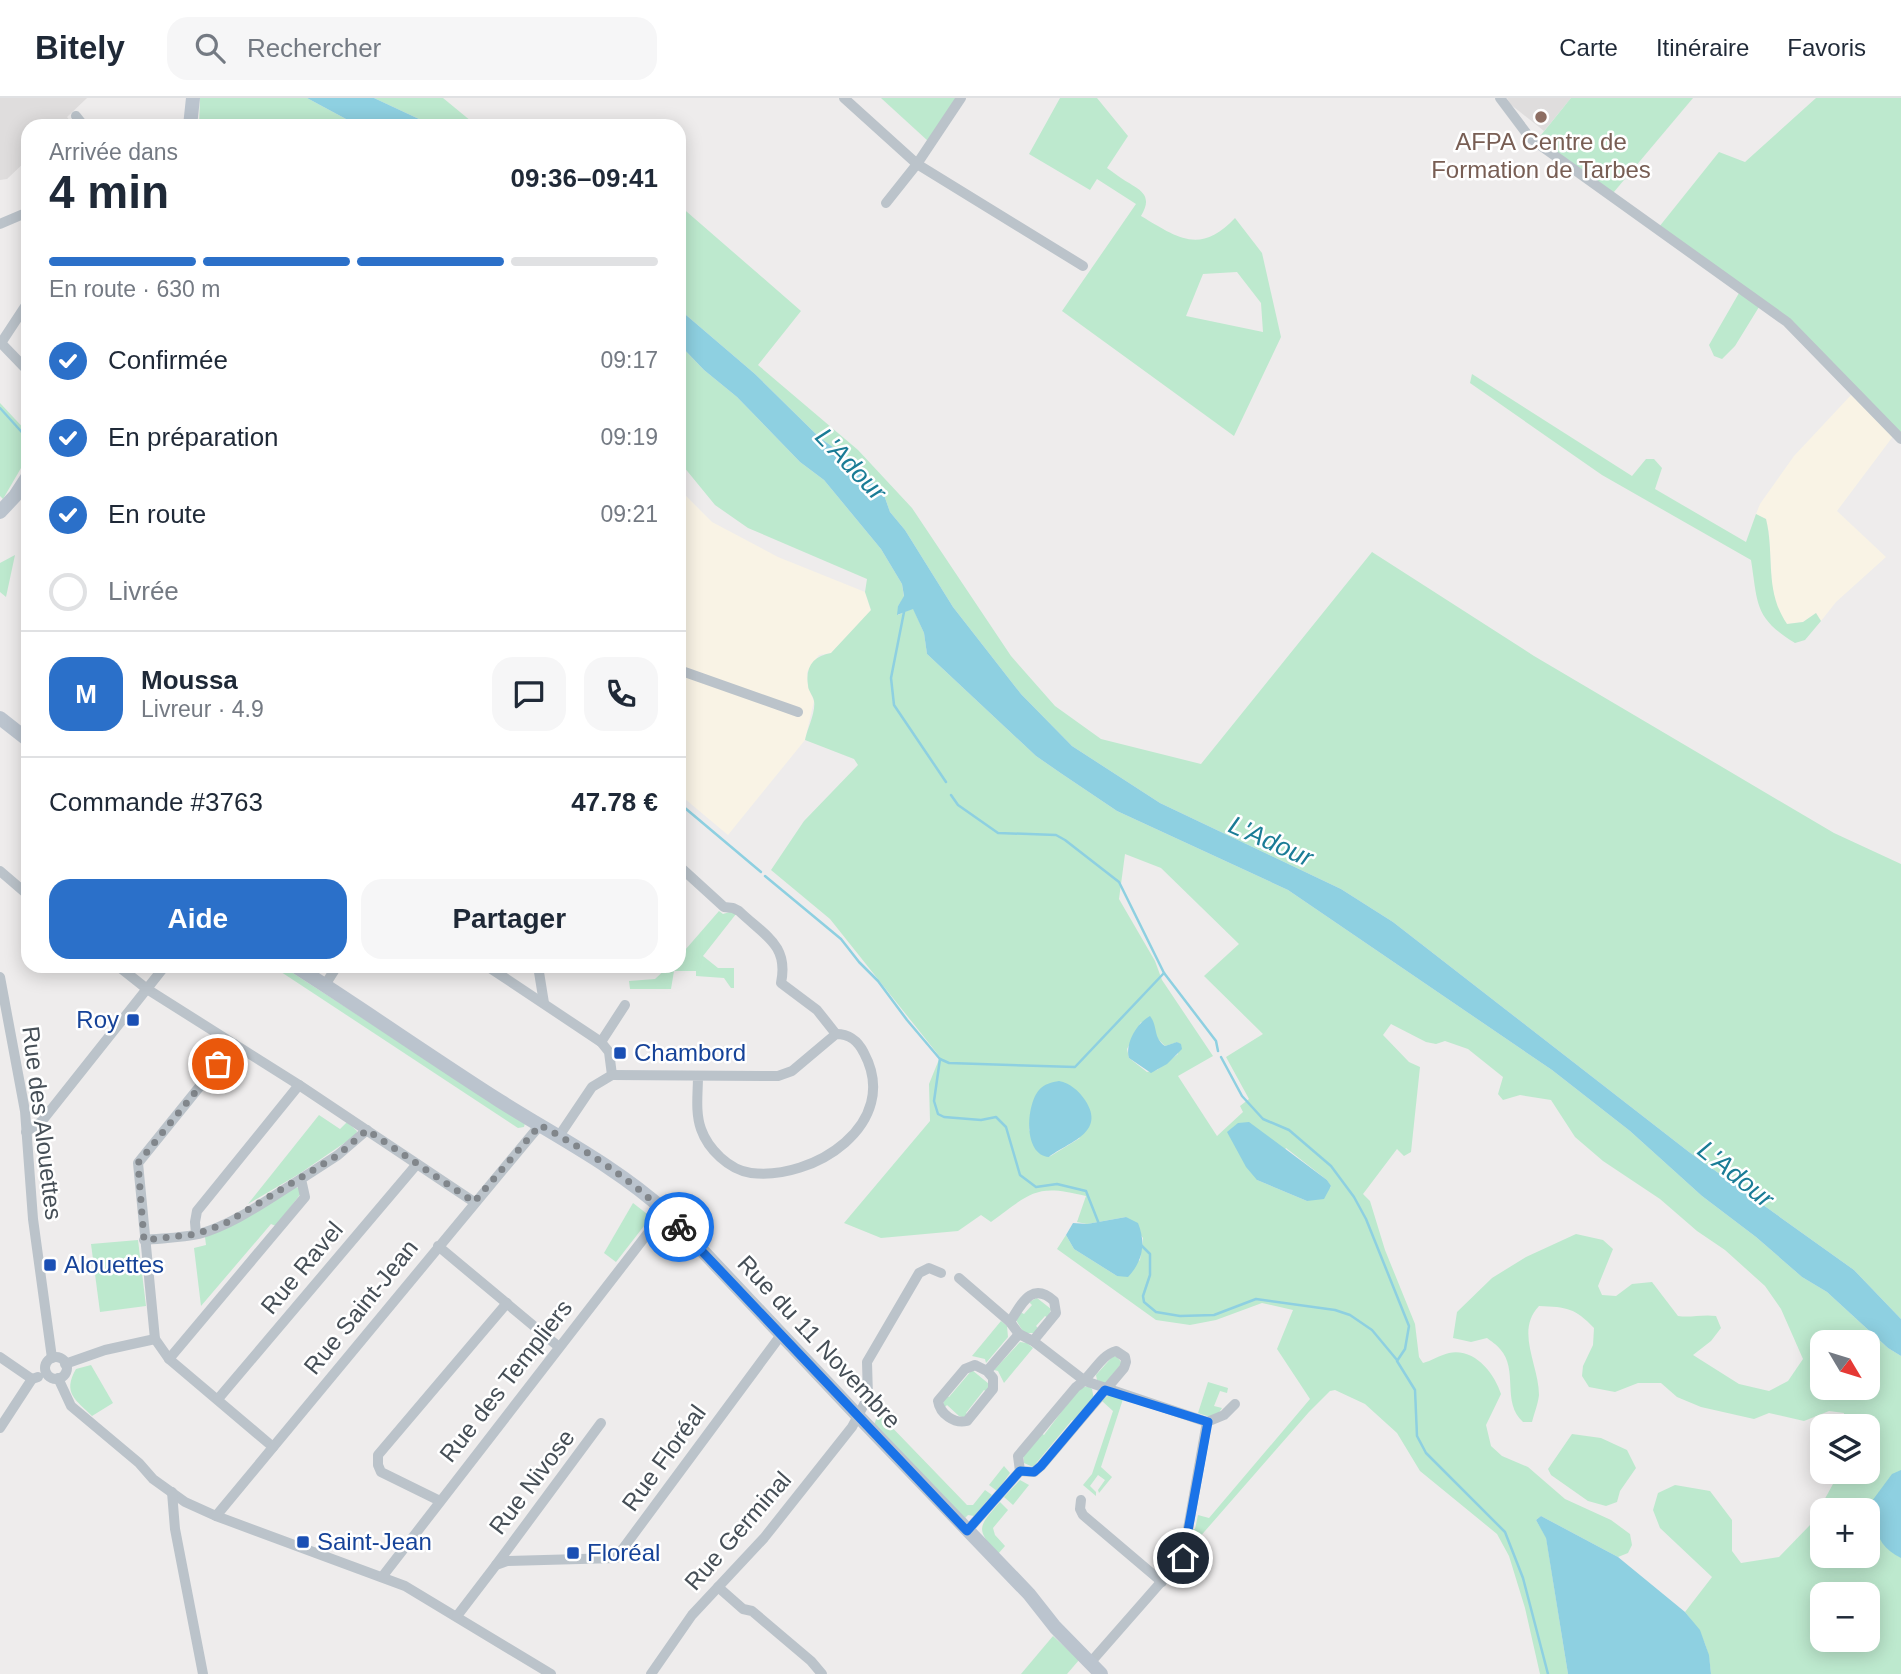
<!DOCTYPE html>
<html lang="fr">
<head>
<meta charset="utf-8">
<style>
	body { margin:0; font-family:Arial,sans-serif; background:#f6f6f7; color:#1f2937; height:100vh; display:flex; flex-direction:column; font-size:26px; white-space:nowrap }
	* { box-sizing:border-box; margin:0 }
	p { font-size:23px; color:#747a83 }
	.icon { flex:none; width:38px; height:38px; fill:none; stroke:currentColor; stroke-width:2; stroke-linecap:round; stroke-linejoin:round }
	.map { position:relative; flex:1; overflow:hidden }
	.panel { position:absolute; left:21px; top:21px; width:665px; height:854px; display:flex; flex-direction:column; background:#fff; border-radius:21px; box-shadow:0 4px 18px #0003 }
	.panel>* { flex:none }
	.needle { width:46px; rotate:128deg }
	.buttons { position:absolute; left:1810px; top:1232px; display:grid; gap:14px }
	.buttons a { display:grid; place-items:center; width:70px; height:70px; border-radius:14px; background:#fff; box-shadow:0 4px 18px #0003; font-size:35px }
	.pin { position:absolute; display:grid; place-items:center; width:60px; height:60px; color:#fff; margin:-30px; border:4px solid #fff; border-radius:50%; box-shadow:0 2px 7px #0007 }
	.courier { position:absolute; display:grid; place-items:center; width:70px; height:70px; margin:-35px; border:5px solid #1a73e8; border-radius:50%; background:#fff; color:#222; box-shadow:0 2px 9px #0007 }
	.headline em { font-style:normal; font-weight:700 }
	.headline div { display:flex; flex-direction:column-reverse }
	.headline { display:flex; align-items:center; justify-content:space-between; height:119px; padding:0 28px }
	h1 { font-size:46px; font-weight:700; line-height:52px }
	.bar { display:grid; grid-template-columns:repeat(4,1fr); gap:10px 7px; align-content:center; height:84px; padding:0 28px }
	.bar i { height:9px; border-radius:5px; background:#e0e1e3 }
	.bar .selected { background:#2b70c9 }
	.bar p { grid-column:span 4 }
	.line { display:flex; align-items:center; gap:18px; padding:0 28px; border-top:2px solid #e0e1e3 }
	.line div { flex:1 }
	.round { display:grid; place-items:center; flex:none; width:74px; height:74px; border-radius:21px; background:#f6f6f7 }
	ol { padding:0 28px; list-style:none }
	li { display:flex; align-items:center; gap:21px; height:77px }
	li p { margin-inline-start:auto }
	li .icon { padding:7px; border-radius:50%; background:#2b70c9; color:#fff; stroke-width:4 }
	li:last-child { color:#747a83 }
	li i { width:38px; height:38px; border:4px solid #e0e1e3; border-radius:50% }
	.action { display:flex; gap:14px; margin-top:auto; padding:14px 28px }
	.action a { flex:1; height:80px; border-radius:21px; background:#2b70c9; color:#fff; font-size:28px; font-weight:700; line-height:80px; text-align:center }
	.action a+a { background:#f6f6f7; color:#1f2937 }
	header { display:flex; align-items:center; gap:42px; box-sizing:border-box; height:98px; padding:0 35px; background:#fff; border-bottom:2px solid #e0e1e3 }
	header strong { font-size:33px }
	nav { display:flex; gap:38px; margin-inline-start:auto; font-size:24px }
	.search { width:490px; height:63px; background:#f6f6f7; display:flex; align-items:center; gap:18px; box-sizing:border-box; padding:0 24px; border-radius:21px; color:#747a83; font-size:26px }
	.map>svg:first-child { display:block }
</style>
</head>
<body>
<header>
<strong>Bitely</strong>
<div class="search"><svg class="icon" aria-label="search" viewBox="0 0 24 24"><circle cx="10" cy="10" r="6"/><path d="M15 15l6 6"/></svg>Rechercher</div>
<nav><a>Carte</a><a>Itinéraire</a><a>Favoris</a></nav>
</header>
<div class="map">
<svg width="1901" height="1576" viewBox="0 0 1901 1576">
	<rect width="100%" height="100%" fill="#eeecec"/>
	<g fill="#f9f3e5">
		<polygon points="1852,296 1894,337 1837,413 1886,459 1836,504 1821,523 1816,515 1803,524 1787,526 1777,511 1772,488 1769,435 1766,421 1756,416 1760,406 1794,358"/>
		<polygon points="679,391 712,424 778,459 865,494 871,513 831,555 819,557 807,574 808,589 814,603 805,642 728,737 679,696"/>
	</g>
	<g fill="#dfdddd">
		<polygon points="0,0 87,0 67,19 70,23 64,28 28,28 28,61 7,81 0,82"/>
		<polygon points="1507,0 1571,0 1544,33 1510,6"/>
	</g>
	<g fill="#bde9ce" fill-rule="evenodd">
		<polygon points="200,0 307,0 359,28 199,28"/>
		<polygon points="374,0 443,0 477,28 434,28"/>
		<polygon points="881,0 956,0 928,43"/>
		<path d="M1060,0H1097L1128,38L1107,70C1112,73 1116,77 1121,80C1137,91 1155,95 1141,118C1178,140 1200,157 1235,120L1262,155L1281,239L1234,338L1062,213L1136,106L1097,81L1090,92L1029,56ZM1237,174L1261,205L1263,234L1186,218L1203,176Z"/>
		<polygon points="1571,0 1693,0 1608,101 1533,47"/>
		<polygon points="1816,0 1901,0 1901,344 1784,225 1759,209 1735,248 1722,261 1714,258 1709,247 1739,195 1655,134 1719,54 1745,64"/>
		<polygon points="679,107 801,213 758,267 858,352 912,410 1011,558 1055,608 1101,641 1201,666 1372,454 1534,558 1834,735 1901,766 1901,1221 1854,1172 1689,1054 1393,824 1341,791 1160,705 1072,648 1021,596 953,509 905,432 890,414 884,397 852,363 819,339 755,276 679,211"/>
		<path d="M679,246L704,272L737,299L800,364L824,382L881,451L902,486L904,499L898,508V517L913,510L924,535L927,556L1036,658L1062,676L1117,713L1288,792L1552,972L1630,1033L1702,1098L1756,1139L1802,1179L1827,1194L1888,1250L1901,1258V1576H1711C1709,1549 1702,1535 1685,1514L1712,1479L1660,1430L1653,1412L1658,1395L1675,1387L1710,1393L1732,1422V1453L1741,1465L1779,1459L1811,1426L1833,1386L1835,1374H1867V1328H1843L1844,1315L1829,1313L1804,1323L1769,1315L1754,1321L1701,1309L1677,1299L1661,1285H1638L1615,1294L1589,1289L1582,1278L1583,1268L1593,1247L1594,1230C1575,1210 1567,1209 1539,1208C1515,1233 1539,1267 1539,1297C1538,1306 1534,1316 1532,1324H1523C1501,1304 1519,1272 1500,1251C1497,1247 1491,1243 1487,1240L1471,1244L1453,1240L1457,1214L1492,1180L1526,1159L1576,1136L1603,1142L1613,1151L1598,1188L1602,1197L1616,1198L1632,1186L1652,1184L1678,1218C1691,1220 1702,1216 1716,1218L1721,1230L1711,1243L1693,1257L1739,1286L1769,1293L1788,1283L1803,1261L1781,1211L1765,1188L1725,1152L1697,1133L1660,1101L1603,1063L1575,1039L1551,1002L1520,997L1503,1002L1498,996L1503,979L1468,951L1445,943L1436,946L1426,944L1391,926L1383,937L1409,964L1420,969L1411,1054L1404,1058L1397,1051L1363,1096L1370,1103L1385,1152L1415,1226L1419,1259L1423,1265C1431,1263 1440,1257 1449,1255C1475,1250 1494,1275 1501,1296L1486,1327L1491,1348L1502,1358L1528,1369L1565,1401L1611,1422L1630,1436L1632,1447L1628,1455L1618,1459L1541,1418L1536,1422L1546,1439L1568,1576H1540L1525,1510L1509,1458L1497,1436L1420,1373L1397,1335L1365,1306L1335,1292L1330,1293L1309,1314L1198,1441L1191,1436V1431H1195L1198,1417L1209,1420L1310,1301L1277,1251L1293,1212L1262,1205L1216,1222L1190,1227L1156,1222L1057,1151L1066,1137L1074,1151L1117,1178L1140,1162L1143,1140L1126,1119L1087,1126L1077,1124L1086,1098C1035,1085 1031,1095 991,1124L981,1117L958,1133L881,1140L844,1125L930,1023L929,986L940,959L830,821L771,772L804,723L858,667L854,661L805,642C807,631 816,614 814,603C813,597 808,593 808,587C805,568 814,558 831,555L871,512L865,494L867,481L748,430L715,407L679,363ZM1125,756L1161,770L1239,846L1204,878L1263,936L1226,959L1249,1001L1240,1008L1243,1014L1217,1038L1178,978L1213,958L1162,882L1155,863L1119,801ZM1141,924L1165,948L1178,944V956L1157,972L1147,974L1129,960L1127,951ZM1033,1005L1080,1040L1049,1059L1029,1032ZM1286,1050L1327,1082L1331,1089L1307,1103L1257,1082ZM1822,1244H1867V1290H1822ZM1822,1412H1867V1458H1822ZM1822,1496H1867V1542H1822Z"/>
		<path d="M1472,276L1632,378L1646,361H1654L1662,370L1655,391L1746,444L1756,416L1766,421C1775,458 1764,492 1787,526L1803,524L1816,515L1821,523L1805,542L1795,545C1754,520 1758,506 1751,462L1602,377L1470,285Z"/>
		<polygon points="0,305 28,335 28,358 3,401 0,398"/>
		<polygon points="15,457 6,499 0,494 0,465"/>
		<polygon points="719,813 723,816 733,813 736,816 703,858 718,870 734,870 734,890 731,890 724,880 696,878 696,873 674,873 671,891 630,891 629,883 655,881 669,868 679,868 679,859"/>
		<polygon points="272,868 282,868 525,1025 524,1029 518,1030"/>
		<polygon points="319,1017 340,1031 347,1024 357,1033 356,1037 299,1076 248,1106"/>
		<polygon points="294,1089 300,1090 302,1094 276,1128 271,1126 201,1208 194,1150 206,1147 205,1139"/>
		<polygon points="633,1105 651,1119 616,1164 604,1155"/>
		<polygon points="138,1142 146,1208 100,1214 91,1146"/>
		<polygon points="1037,1200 1051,1211 1048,1220 1045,1218 1036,1228 1039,1231 1035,1235 1024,1235 1016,1222 1020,1214 1024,1216 1032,1207 1029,1204"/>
		<polygon points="1001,1223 1007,1228 1008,1239 986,1265 985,1261 972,1258"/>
		<polygon points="1020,1244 1027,1245 1033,1250 1004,1285 998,1273 994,1272"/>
		<polygon points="1113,1258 1117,1259 1122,1265 1105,1286 1097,1282 1096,1277"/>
		<path d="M91,1267L113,1305L92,1318C76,1302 62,1295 76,1271Z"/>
		<polygon points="972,1272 989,1286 988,1295 984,1292 966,1315 968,1317 966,1320 959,1318 947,1307 944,1310 943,1301 946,1297 949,1299"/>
		<polygon points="1208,1284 1228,1290 1227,1295 1220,1293 1214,1308 1222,1310 1218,1316 1210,1319 1198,1315"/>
		<polygon points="1080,1289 1089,1289 1092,1291 1094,1302 1075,1324 1072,1322 1033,1369 1024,1365 1023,1356 1041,1335 1044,1337"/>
		<polygon points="1109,1297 1123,1301 1101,1369 1112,1379 1099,1395 1098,1392 1105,1382 1098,1377 1090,1388 1096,1394 1096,1398 1083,1387 1092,1376 1113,1313 1102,1303"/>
		<polygon points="877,1319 882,1319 967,1407 973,1407 985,1392 992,1397 974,1418 968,1417 965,1420 874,1327"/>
		<polygon points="1572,1336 1601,1340 1627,1352 1636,1370 1620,1393 1617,1404 1606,1408 1588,1403 1551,1377 1548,1371"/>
		<polygon points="1004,1368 1010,1375 997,1393 989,1387"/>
		<polygon points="1020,1382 1029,1387 1013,1407 1004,1399"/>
		<path d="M1000,1404L1008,1412L993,1430L995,1437L1005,1448L998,1456C975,1431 978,1429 1000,1404Z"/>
		<polygon points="1053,1538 1079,1562 1067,1576 1021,1576"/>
	</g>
	<g fill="#8ed0e1">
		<polygon points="307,0 374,0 434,28 359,28"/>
		<polygon points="679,211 755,276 819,339 852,363 884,397 890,414 905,432 953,509 1021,596 1072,648 1160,705 1341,791 1393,824 1689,1054 1854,1172 1901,1221 1901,1258 1888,1250 1827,1194 1802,1179 1756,1139 1702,1098 1630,1033 1552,972 1288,792 1117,713 1062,676 1036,658 927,556 924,535 913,511 897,517 898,508 904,498 902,486 881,451 824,382 800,364 737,299 704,272 679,246"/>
		<path d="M1150,918C1158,928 1153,940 1165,948L1177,944L1181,946L1182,951L1167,966L1151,975L1129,960C1125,945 1137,925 1150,918Z"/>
		<path d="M1059,983C1070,985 1079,993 1085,1002C1107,1035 1068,1044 1049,1059C1023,1057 1026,1007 1039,992C1044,986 1052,984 1059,983Z"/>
		<polygon points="1249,1024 1327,1082 1331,1088 1324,1101 1307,1103 1257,1082 1246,1069 1227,1034 1238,1025"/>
		<path d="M1126,1119L1138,1125C1146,1145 1143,1163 1128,1179L1117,1178L1074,1151L1066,1137L1073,1125L1087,1126Z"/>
		<path d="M1901,1372V1460C1876,1448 1874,1429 1872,1403L1892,1376Z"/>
		<polygon points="1541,1418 1618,1459 1685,1514 1700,1532 1709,1557 1711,1576 1568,1576 1546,1440 1536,1422"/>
	</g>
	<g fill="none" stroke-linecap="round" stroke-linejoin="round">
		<g stroke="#8ed0e1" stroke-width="2.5">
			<polyline points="0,310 28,341"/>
			<polyline points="904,514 891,580 894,607 946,684"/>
			<polyline points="951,697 958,707 998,735 1056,737 1065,742 1119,784 1164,875 1216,943 1218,953"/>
			<polyline points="679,705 761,774"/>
			<polyline points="765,778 841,841 859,864 878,883 907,922 940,961 949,965 1075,969 1164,875"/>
			<polyline points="1221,959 1242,998 1263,1021 1289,1032 1331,1068 1354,1099 1366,1121 1409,1228 1405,1251 1397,1263 1415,1292 1417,1338 1426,1355 1505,1434 1523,1480 1548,1576"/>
			<polyline points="940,961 934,1003 938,1016 944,1019 981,1022 996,1019 1006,1029 1020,1077 1036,1089 1057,1086 1086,1093 1099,1126"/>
			<polyline points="1141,1147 1150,1156 1150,1177 1143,1198 1144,1204 1156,1214 1180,1218 1214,1217 1256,1201 1335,1212 1350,1217 1372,1232 1397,1262"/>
		</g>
		<g stroke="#bbc3ca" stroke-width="10">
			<polyline points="844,0 917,66 1083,168"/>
			<polyline points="1500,0 1530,40 1787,224 1901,341"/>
			<polyline points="76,18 84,28"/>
			<polyline points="886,105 917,66 961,0"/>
			<polyline points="0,126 28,114"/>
			<polyline points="0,244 28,273"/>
			<polyline points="1,245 28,204"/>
			<polyline points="679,572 798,614"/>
			<path d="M679,768L724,809L733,810L739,813C765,838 789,847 781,885L817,912L836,936"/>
			<polyline points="0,773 28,797"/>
			<polyline points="118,868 147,891 299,987 474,1104"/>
			<polyline points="487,868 601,944 609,954 612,977 592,989 559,1038"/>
			<polyline points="538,868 544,905"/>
			<polyline points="0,879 25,1013 33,1121 52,1260"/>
			<polyline points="325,887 337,868"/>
			<polyline points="601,944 625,907"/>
			<polyline points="234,946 138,1065 155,1241 169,1261 273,1349"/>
			<path d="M612,977L778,978L792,973L836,936C850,936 858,943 864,955C902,1026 813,1083 751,1075C729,1072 708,1051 701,1031C695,1014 698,995 698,978"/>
			<polyline points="26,1034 42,1023 165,868"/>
			<polyline points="196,1136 195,1124 197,1113 299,987"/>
			<path d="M144,1142C162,1140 182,1140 199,1136C235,1126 268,1101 301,1081"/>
			<polyline points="438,1148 559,1249"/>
			<polyline points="959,1180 1010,1224 1019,1236 1033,1243 1085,1283 1207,1324 1183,1459 1090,1565"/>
			<path d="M1010,1224C1022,1205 1032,1183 1054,1203L1056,1215L1033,1243"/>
			<path d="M1116,1253L1125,1259L1126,1264L1124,1270L1041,1368L1034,1374L1020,1373L1018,1358L1076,1289C1091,1280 1100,1257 1116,1253Z"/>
			<polyline points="0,1259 32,1281 38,1279"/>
			<circle cx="56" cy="1270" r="11"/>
			<polyline points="169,1261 305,1099 301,1081 338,1057 367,1032"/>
			<polyline points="65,1266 105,1252 155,1241"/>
			<path d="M987,1273L975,1267L965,1271L938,1303C940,1316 954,1326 967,1323L993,1291V1280L987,1273L1019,1236"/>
			<polyline points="58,1280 71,1308 139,1365 153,1381 185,1404 216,1418 405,1488 551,1576"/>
			<polyline points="218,1301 417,1066"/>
			<polyline points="1207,1324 1224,1317 1235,1306"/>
			<polyline points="0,1330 32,1281"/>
			<polyline points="172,1394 175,1431 203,1576"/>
			<polyline points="1081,1402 1080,1411 1083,1417 1162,1484"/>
			<polyline points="440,1403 381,1374 378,1367 378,1357 507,1205"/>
			<polyline points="216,1418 540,1027"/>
			<polyline points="967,1433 1020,1373"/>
			<polyline points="496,1467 601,1325"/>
			<polyline points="382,1479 665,1113"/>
			<polyline points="718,1489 743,1511 752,1513 811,1563 822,1576"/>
			<polyline points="457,1518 496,1467 507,1463 616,1460 781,1237"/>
			<polyline points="651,1576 692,1517 764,1440 852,1329 868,1299 867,1264 919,1175 929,1170 941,1175"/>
		</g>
		<g stroke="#bbc4ce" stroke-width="14">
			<polyline points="190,28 193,0"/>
			<polyline points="0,414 15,398 28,378"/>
			<polyline points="0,620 28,642"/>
			<path d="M295,868C364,912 431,959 500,1003C557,1039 615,1068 665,1113L858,1318L1029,1496L1055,1529L1101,1576"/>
		</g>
	</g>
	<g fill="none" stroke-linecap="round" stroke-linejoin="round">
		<path stroke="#81868b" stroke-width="7" stroke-dasharray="0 12.6" d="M218,966L138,1065L144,1142L197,1136L226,1125L338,1057L367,1032L474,1104L540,1027C591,1055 639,1086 679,1129"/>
		<polyline stroke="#1a73e8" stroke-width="9" points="679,1129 967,1433 1020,1373 1034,1374 1041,1368 1105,1292 1208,1324 1183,1460"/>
	</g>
	<circle fill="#8d6e63" stroke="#fff" stroke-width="2.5" cx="1541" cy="19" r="7"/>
	<g fill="#1a4fb4" stroke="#fff" stroke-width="2.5">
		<rect x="126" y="915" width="14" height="14" rx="3.5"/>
		<rect x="613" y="948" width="14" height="14" rx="3.5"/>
		<rect x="43" y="1160" width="14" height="14" rx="3.5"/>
		<rect x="296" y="1437" width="14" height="14" rx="3.5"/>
		<rect x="566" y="1448" width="14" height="14" rx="3.5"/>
	</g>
	<g text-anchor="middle" stroke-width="5" stroke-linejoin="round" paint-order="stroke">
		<g font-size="24" fill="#785e54" stroke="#fff">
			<text x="1541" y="52">AFPA Centre de<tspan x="1541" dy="28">Formation de Tarbes</tspan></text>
		</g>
		<g font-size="24" fill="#164399" stroke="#fff" text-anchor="start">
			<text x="119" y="930" text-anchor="end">Roy</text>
			<text x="634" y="963">Chambord</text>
			<text x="64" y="1175">Alouettes</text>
			<text x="317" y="1452">Saint-Jean</text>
			<text x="587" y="1463">Floréal</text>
		</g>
		<g font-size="24" fill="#464f57" stroke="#fff">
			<text transform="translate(42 1025) rotate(83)" y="8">Rue des Alouettes</text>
			<text transform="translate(302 1170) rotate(-50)" y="8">Rue Ravel</text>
			<text transform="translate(361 1209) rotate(-51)" y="8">Rue Saint-Jean</text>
			<text transform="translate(819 1244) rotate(47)" y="8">Rue du 11 Novembre</text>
			<text transform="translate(506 1283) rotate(-52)" y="8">Rue des Templiers</text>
			<text transform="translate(664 1360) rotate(-54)" y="8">Rue Floréal</text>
			<text transform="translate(532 1384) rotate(-53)" y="8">Rue Nivose</text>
			<text transform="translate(738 1433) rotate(-49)" y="8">Rue Germinal</text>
		</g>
		<g font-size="26" font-style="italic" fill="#1a7c96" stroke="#fff">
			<text transform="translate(851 366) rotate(46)" y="9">L'Adour</text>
			<text transform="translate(1271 743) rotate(24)" y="9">L'Adour</text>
			<text transform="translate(1736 1076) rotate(39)" y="9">L'Adour</text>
		</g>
	</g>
</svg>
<div class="buttons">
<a><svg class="needle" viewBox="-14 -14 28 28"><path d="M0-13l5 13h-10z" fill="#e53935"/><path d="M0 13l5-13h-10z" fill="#747a83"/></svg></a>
<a><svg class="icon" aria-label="layers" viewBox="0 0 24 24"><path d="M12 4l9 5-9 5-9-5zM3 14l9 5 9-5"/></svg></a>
<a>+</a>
<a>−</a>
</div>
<div class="pin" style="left:218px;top:966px;background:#ea580c"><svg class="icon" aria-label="bag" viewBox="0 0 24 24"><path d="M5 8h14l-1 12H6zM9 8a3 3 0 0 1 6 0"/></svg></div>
<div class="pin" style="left:1183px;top:1460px;background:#1f2937"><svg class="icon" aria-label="home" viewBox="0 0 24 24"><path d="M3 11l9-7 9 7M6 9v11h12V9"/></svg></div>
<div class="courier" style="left:679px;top:1129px"><svg class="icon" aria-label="bike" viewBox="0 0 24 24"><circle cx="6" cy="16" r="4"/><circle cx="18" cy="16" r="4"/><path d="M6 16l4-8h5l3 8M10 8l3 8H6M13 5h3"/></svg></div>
<section class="panel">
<div class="headline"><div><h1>4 min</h1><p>Arrivée dans</p></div><em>09:36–09:41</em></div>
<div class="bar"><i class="selected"></i><i class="selected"></i><i class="selected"></i><i></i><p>En route · 630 m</p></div>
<ol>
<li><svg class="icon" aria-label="check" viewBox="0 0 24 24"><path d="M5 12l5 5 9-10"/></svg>Confirmée<p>09:17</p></li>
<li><svg class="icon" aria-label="check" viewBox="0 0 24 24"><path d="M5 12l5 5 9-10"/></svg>En préparation<p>09:19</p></li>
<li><svg class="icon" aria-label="check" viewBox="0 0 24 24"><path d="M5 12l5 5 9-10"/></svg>En route<p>09:21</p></li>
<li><i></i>Livrée</li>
</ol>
<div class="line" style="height:126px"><b class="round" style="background:#2b70c9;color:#fff">M</b><div><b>Moussa</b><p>Livreur · 4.9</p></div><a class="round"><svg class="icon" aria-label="chat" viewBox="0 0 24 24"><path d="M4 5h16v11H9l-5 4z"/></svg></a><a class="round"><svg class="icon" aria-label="phone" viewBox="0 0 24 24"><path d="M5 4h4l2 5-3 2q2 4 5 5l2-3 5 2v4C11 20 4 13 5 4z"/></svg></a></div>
<div class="line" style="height:91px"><div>Commande #3763</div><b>47.78 €</b></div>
<div class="action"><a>Aide</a><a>Partager</a></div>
</section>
</div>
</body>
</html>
